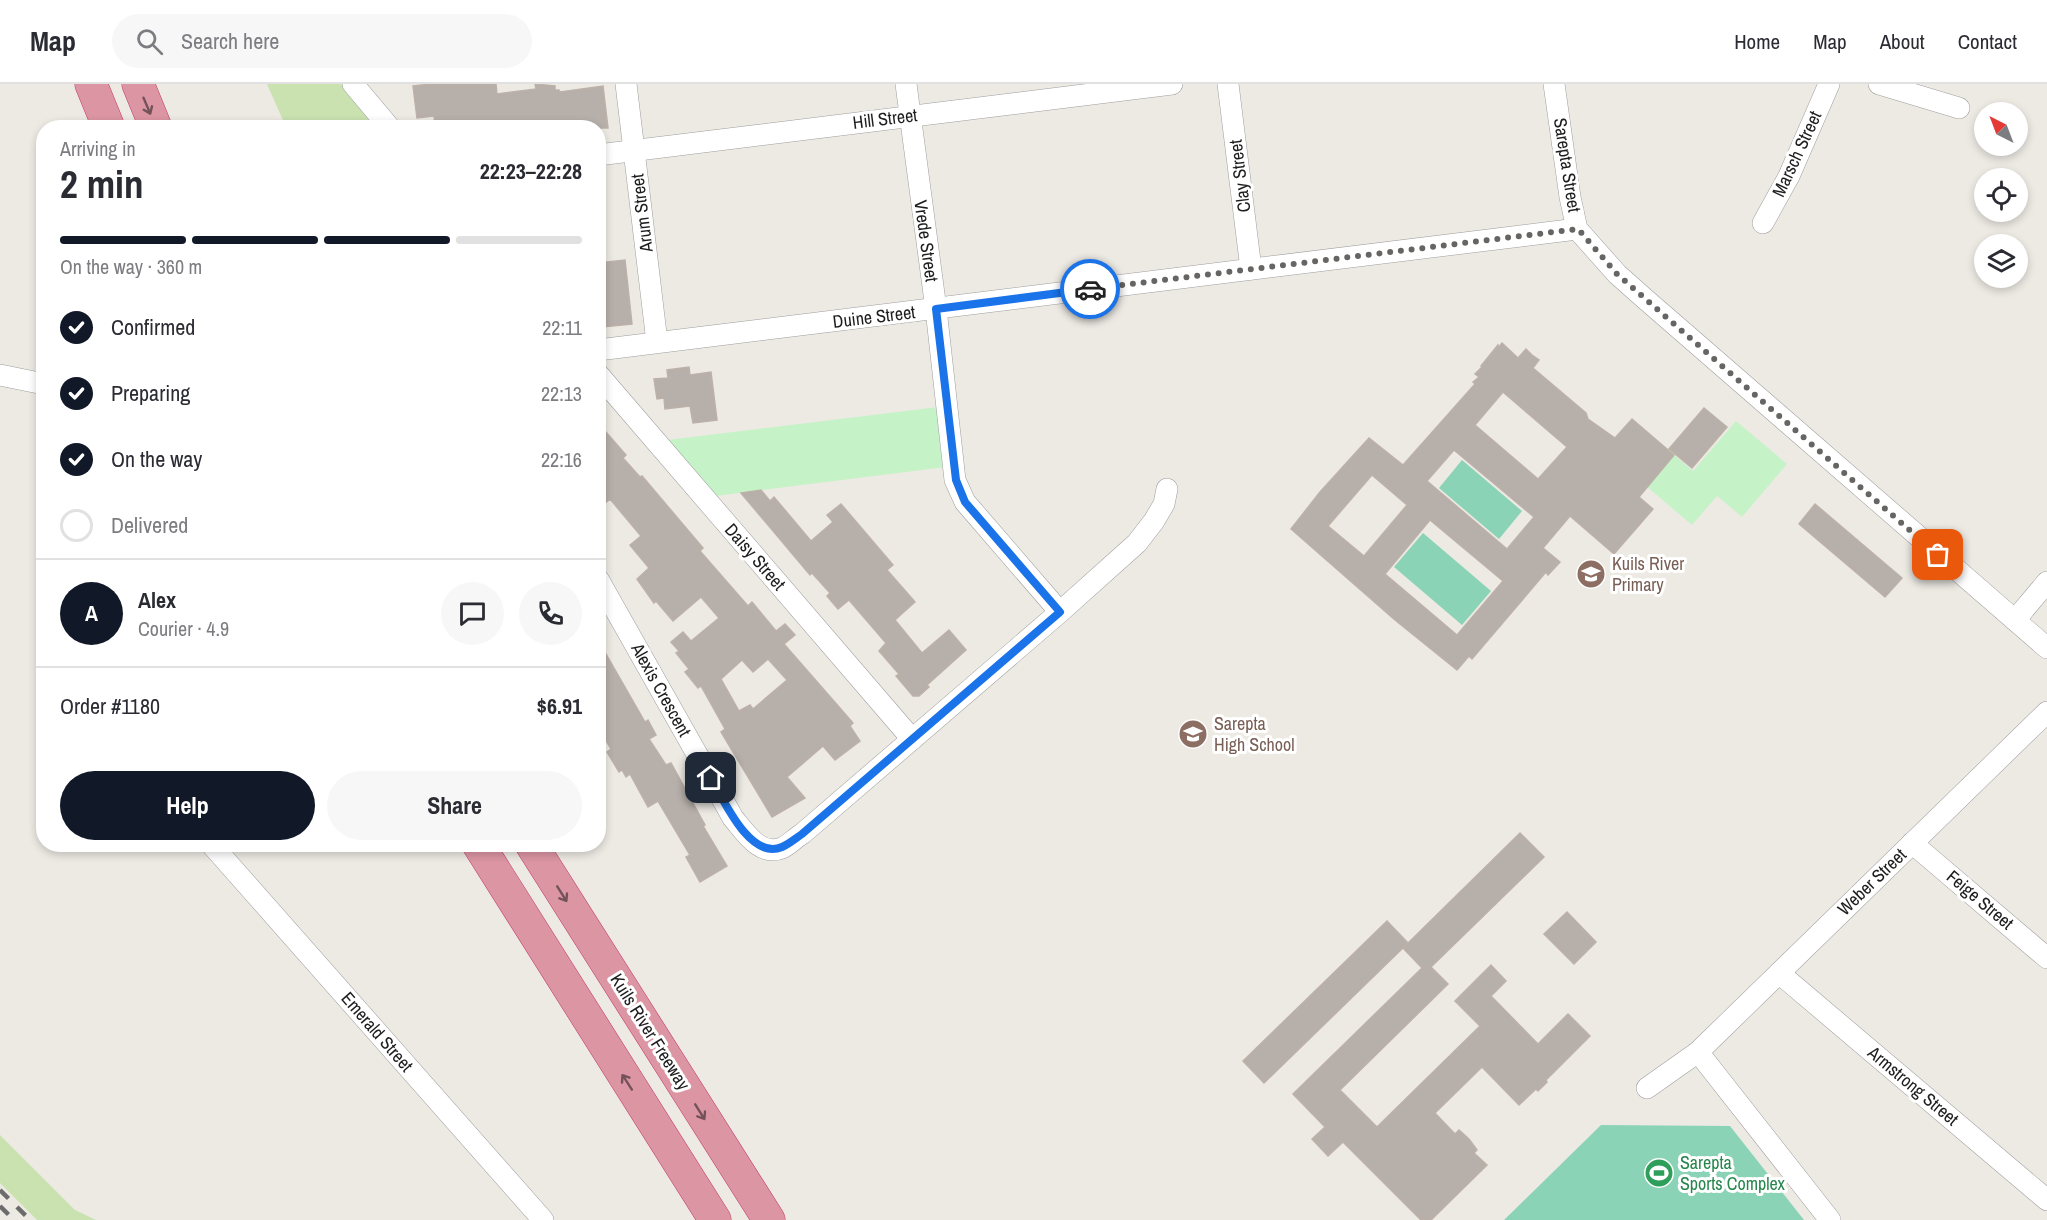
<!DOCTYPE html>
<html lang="en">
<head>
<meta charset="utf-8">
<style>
	body { margin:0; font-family:"Archivo Narrow",sans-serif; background:#f7f7f7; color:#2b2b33; height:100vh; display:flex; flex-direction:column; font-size:22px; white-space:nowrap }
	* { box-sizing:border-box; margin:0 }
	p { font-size:20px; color:#7c7c81 }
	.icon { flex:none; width:33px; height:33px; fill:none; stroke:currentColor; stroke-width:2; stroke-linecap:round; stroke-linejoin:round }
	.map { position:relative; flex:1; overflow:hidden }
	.side { position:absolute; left:36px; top:36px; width:570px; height:732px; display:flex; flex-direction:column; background:#fff; border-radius:24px; box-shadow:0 3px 9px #0003 }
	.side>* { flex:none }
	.needle { width:39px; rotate:318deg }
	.buttons { position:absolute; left:1974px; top:18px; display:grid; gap:12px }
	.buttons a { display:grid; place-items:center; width:54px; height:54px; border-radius:50%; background:#fff; box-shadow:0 3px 9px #0003; font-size:30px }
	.pin { position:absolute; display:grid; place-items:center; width:51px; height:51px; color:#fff; margin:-26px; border-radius:12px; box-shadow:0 3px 9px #0006 }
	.courier { position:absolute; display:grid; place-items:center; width:60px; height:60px; margin:-30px; border:4px solid #1a73e8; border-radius:50%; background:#fff; color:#222; box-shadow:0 2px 8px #0007 }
	.head em { font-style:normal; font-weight:700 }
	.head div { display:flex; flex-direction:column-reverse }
	.head { display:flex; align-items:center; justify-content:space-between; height:102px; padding:0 24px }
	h1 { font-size:39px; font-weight:700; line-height:45px }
	.bar { display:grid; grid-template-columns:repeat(4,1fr); gap:9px 6px; align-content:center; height:72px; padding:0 24px }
	.bar i { height:8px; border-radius:4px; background:#e1e1e2 }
	.bar .selected { background:#111827 }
	.bar p { grid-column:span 4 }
	.line { display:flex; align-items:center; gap:15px; padding:0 24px; border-top:2px solid #e1e1e2 }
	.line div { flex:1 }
	.round { display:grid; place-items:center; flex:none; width:63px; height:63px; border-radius:32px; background:#f7f7f7 }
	ol { padding:0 24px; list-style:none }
	li { display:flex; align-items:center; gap:18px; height:66px }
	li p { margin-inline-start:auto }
	li .icon { padding:6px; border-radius:50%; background:#111827; color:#fff; stroke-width:4 }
	li:last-child { color:#7c7c81 }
	li i { width:33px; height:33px; border:3px solid #e1e1e2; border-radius:50% }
	.action { display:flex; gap:12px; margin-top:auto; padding:12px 24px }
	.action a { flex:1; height:69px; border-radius:36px; background:#111827; color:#fff; font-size:24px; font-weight:700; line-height:69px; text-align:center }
	.action a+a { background:#f7f7f7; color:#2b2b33 }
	header { display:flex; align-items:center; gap:36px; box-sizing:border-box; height:84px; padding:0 30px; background:#fff; border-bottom:2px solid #e1e1e2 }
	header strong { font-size:28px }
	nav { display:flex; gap:33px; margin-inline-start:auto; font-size:21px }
	.search { width:420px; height:54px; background:#f7f7f7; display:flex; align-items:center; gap:15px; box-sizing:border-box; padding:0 21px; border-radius:33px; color:#7c7c81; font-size:22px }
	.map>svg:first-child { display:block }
</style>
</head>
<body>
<header>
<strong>Map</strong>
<div class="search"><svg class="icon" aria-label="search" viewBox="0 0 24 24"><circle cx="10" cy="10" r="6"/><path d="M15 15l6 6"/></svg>Search here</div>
<nav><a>Home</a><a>Map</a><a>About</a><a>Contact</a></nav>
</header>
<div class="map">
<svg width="2047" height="1136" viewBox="0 0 2047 1136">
	<rect width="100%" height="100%" fill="#edeae4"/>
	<g fill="#c9e2b0">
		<polygon points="267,0 341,0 378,43 286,43"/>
		<polygon points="0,1051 75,1126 96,1136 37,1136 0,1099"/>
	</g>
	<g fill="#c6f2c8">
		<polygon points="938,323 946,383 715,412 667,356"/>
		<polygon points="1736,337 1787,380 1742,433 1717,412 1692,441 1646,402 1674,371 1693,387"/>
	</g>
	<g fill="#8bd3b6">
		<polygon points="1462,376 1522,427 1499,455 1439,404"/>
		<polygon points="1423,449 1491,507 1462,541 1394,483"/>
		<polygon points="1601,1041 1730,1042 1804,1136 1504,1136"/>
	</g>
	<g fill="#b6afaa" stroke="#bdb1a8" stroke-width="1.5" fill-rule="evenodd">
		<polygon points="431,0 496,0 497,10 536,5 535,0 555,2 555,6 559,6 560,8 603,2 608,44 435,44 434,32 417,34 413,2"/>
		<polygon points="625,176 632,240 602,243 600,232 598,232 598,179"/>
		<path d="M1502,259L1518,274L1526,265L1532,271L1539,276L1533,284L1586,329L1588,335L1615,354L1632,335L1674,371L1639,413L1653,425L1614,470L1570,432L1543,464L1560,478L1548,491L1546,488L1472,575L1469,572L1457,586L1395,536L1291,445L1320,408L1369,354L1403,381L1475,300L1473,298L1479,293L1475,290L1482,283L1481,282L1498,261L1499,263ZM1503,308L1567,363L1538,395L1475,341ZM1454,366L1534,433L1507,465L1427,397ZM1372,391L1407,421L1364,472L1328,442ZM1430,436L1503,497L1457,551L1385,490Z"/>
		<polygon points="689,283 690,291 711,288 717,336 693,339 690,322 665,325 664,314 657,315 654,295 668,294 667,286"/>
		<polygon points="1704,324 1727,343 1692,384 1669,365"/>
		<path d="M598,339L626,371L623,374L640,393L642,392L703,464L700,467L748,522L752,518L776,547L785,540L795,551L784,560L853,639L850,642L860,657L835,676L823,662L787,693L805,714L772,733L721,648L725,645L701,602L698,604L685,588L689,585L676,569L679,567L671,558L683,548L691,557L719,534L701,513L673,537L656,517L654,519L637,495L649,484L630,461L641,452L610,415L598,425V394L606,388L598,380ZM768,575L787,596L753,625L750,621L739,627L721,595L742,576L753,588Z"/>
		<polygon points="761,406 770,417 774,413 811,457 833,438 827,431 841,420 893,481 887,486 915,518 895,536 922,569 949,546 966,566 927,601 929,603 919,612 913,612 896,592 899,590 879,567 886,559 849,516 838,525 827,512 830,509 812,489 810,491 741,409"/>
		<polygon points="1815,420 1902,494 1885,513 1799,440"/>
		<polygon points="598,556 645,638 648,636 656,651 649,655 666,681 671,679 705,741 703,742 727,782 700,798 686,773 690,771 658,717 648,723 630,690 626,693 622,686 619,688 607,668 611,665 598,643"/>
		<polygon points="1520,749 1544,773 1431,883 1448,900 1340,1006 1377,1043 1480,942 1455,917 1491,881 1506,897 1491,912 1538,960 1568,930 1590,952 1546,996 1547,998 1538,1007 1536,1005 1519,1021 1482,983 1435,1029 1455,1050 1459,1046 1469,1055 1477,1066 1474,1069 1487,1081 1431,1136 1421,1136 1343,1058 1328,1072 1312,1055 1325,1043 1293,1010 1422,884 1403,864"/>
		<polygon points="1567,828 1596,858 1574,880 1544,850"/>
		<polygon points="1387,837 1408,859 1264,999 1243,977"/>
	</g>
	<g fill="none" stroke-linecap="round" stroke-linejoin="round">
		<g stroke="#9e9e9e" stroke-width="22">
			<g id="minor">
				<polyline points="353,0 390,44"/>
				<polyline points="626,0 657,258"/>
				<polyline points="906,0 936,225 955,396 965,418 1060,528"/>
				<polyline points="1228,0 1251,185"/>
				<polyline points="1554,0 1570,113 1577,145 1617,190 1644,214 2047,564"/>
				<polyline points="1879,0 1959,24"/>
				<polyline points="598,71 1172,0"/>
				<polyline points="1763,139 1789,92 1829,0"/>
				<polyline points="598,266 1577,145"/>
				<polyline points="598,290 912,655"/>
				<polyline points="0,291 44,300"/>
				<path d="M598,495L733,734C745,748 760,773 782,764C789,761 795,754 802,750L1060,528L1137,459L1154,437L1164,420L1167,405"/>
				<polyline points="2015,536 2047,498"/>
				<polyline points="1912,759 2047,874"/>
				<polyline points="211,760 543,1136"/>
				<polyline points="1779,889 2047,1116"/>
				<polyline points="1698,968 1830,1136"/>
				<polyline points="1647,1004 1698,968 2047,628"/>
			</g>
		</g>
		<g stroke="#c4396b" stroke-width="33">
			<g id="highway">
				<polyline points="91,0 109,44"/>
				<polyline points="138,0 156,44"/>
				<polyline points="478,760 715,1136"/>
				<polyline points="531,760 769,1136"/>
			</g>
		</g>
		<use href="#minor" stroke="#fff" stroke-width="21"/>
		<use href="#highway" stroke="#dc95a3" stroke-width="32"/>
		<g stroke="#6b6b6b" stroke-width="4.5" stroke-dasharray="12 12" stroke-linecap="butt">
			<polyline points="0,1106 30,1136"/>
			<polyline points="0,1122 14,1136"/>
		</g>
	</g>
	<defs><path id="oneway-shaft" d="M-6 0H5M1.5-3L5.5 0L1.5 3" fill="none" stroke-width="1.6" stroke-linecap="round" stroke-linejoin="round" transform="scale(1.5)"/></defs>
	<g stroke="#735359">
		<use href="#oneway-shaft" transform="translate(147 22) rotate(67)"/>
		<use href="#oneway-shaft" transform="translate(562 810) rotate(58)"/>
		<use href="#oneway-shaft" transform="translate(627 998) rotate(-123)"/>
		<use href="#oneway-shaft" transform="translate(700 1028) rotate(58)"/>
	</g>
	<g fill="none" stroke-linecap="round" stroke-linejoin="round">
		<polyline stroke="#666563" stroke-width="6" stroke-dasharray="0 10.8" points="1090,205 1578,145 1617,190 1938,471"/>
		<path stroke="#1a73e8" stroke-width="8" d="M711,694C723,715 750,777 782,763C789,760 796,754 802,750L1060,528L965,418L956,396L936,225L1090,205"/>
	</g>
	<defs>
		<g id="school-disc" transform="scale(1.5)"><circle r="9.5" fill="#8d6e63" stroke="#fff"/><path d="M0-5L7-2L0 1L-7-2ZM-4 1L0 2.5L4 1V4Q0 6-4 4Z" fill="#fff"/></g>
		<g id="stadium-disc" transform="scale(1.5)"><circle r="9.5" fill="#2e9e5b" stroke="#fff"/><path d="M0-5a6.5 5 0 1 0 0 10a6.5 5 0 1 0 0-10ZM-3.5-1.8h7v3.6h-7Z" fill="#fff"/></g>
	</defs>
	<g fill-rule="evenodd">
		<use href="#school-disc" x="1591" y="490"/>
		<use href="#school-disc" x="1193" y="650"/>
		<use href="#stadium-disc" x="1659" y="1089"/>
	</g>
	<g text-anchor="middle" stroke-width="6" stroke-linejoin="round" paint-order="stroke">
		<g font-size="18" fill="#1d1d1d" stroke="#fff">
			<text transform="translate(885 35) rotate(-7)" y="6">Hill Street</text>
			<text transform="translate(1797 70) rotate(-65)" y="6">Marsch Street</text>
			<text transform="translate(1567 81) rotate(81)" y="6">Sarepta Street</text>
			<text transform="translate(1240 92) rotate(-97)" y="6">Clay Street</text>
			<text transform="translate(642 129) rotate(-97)" y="6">Arum Street</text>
			<text transform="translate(926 157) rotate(82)" y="6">Vrede Street</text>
			<text transform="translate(874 233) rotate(-7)" y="6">Duine Street</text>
			<text transform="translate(755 473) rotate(49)" y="6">Daisy Street</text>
			<text transform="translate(661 606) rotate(61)" y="6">Alexis Crescent</text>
			<text transform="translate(1872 798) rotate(-44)" y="6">Weber Street</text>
			<text transform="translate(1980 816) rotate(40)" y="6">Feige Street</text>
			<text transform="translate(377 948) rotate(49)" y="6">Emerald Street</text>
			<text transform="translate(650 948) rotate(58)" y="6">Kuils River Freeway</text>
			<text transform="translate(1913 1002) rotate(40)" y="6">Armstrong Street</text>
		</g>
		<g font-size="18" fill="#785e54" stroke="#fff" text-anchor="start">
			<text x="1612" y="486">Kuils River<tspan x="1612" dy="21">Primary</tspan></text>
			<text x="1214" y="646">Sarepta<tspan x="1214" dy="21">High School</tspan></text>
		</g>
		<g font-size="18" fill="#27864d" stroke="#fff" text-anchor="start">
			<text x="1680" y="1085">Sarepta<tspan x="1680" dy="21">Sports Complex</tspan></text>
		</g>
	</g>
</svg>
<div class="buttons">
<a><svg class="needle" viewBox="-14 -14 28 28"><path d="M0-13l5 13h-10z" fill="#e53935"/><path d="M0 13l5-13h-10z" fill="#7c7c81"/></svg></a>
<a><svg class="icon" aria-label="locate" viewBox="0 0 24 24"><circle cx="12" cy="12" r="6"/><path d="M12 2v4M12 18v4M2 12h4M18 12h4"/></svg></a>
<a><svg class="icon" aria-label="layers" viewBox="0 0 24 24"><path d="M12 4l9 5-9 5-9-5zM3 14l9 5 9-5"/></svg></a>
</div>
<div class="pin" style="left:1938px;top:471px;background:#ea580c"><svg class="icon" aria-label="bag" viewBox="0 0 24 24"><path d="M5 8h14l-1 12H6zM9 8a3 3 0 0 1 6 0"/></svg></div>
<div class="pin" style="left:711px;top:694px;background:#1f2937"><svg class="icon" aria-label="home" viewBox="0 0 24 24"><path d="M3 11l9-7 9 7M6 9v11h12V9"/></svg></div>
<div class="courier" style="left:1090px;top:205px"><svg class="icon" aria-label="car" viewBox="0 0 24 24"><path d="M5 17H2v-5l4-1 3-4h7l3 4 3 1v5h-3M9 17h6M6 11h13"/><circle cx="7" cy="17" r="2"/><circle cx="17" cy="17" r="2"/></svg></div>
<section class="side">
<div class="head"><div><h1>2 min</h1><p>Arriving in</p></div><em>22:23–22:28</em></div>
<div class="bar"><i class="selected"></i><i class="selected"></i><i class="selected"></i><i></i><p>On the way · 360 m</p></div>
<ol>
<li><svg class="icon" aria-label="check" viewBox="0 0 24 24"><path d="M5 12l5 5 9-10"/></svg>Confirmed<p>22:11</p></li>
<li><svg class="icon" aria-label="check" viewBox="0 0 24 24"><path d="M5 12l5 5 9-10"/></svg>Preparing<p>22:13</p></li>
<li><svg class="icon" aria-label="check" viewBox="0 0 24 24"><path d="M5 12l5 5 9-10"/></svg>On the way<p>22:16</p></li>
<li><i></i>Delivered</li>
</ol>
<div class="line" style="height:108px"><b class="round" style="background:#111827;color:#fff">A</b><div><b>Alex</b><p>Courier · 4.9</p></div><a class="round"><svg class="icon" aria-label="chat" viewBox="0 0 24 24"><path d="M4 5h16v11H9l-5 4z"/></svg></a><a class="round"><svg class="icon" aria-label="phone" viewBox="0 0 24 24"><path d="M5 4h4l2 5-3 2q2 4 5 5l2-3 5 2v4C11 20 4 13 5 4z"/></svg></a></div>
<div class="line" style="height:78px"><div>Order #1180</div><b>$6.91</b></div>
<div class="action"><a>Help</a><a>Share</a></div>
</section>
</div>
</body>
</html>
